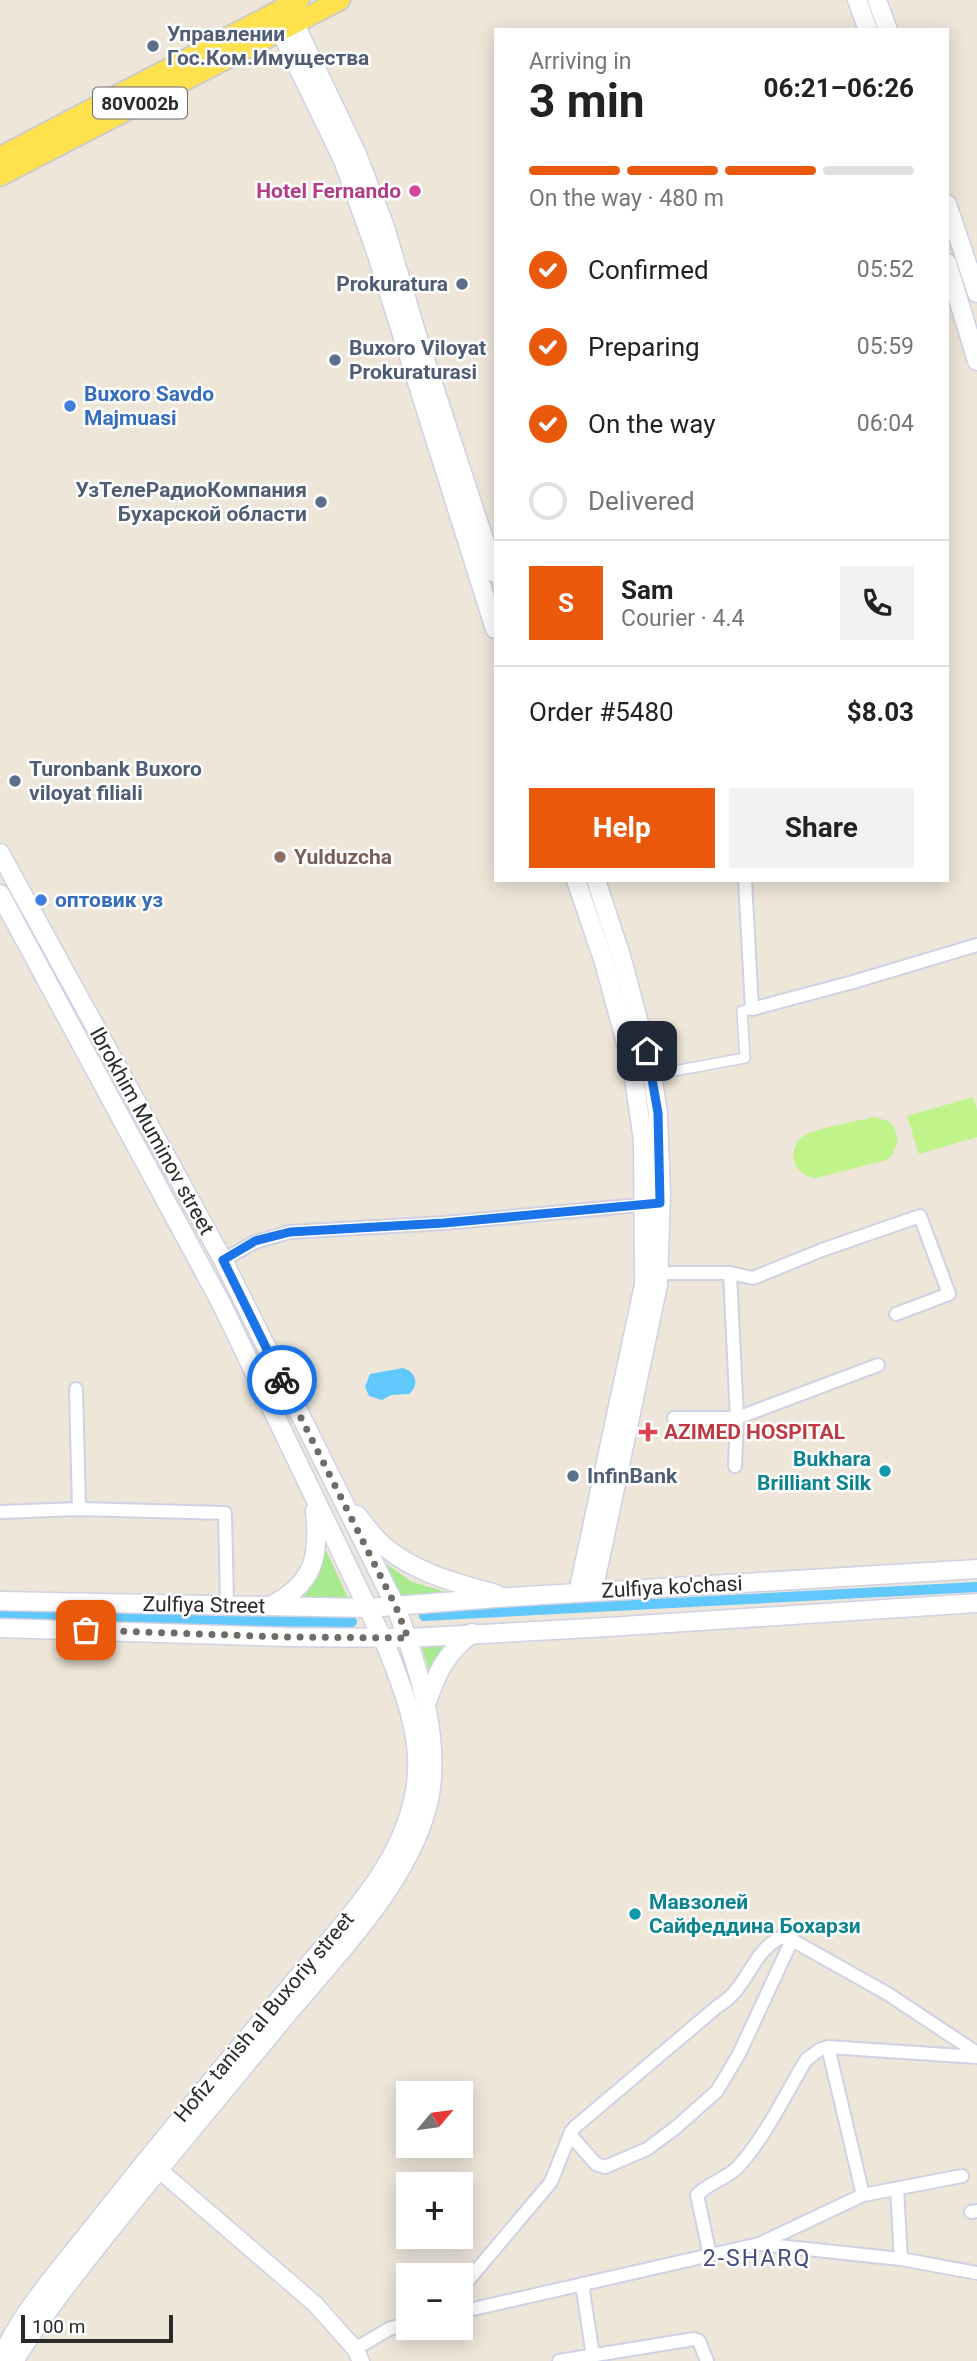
<!DOCTYPE html>
<html lang="en">
<head>
<meta charset="utf-8">
<style>
	body { margin:0; font-family:Roboto,sans-serif; background:#f2f2f2; color:#222; height:100vh; display:flex; flex-direction:column; font-size:26px; white-space:nowrap }
	* { box-sizing:border-box; margin:0 }
	p { font-size:23px; color:#767676 }
	.icon { flex:none; width:38px; height:38px; fill:none; stroke:currentColor; stroke-width:2; stroke-linecap:round; stroke-linejoin:round }
	.map { position:relative; flex:1; overflow:hidden }
	.details { position:absolute; left:494px; top:28px; width:455px; height:854px; display:flex; flex-direction:column; background:#fff; border-radius:0px; box-shadow:0 4px 18px #0003 }
	.details>* { flex:none }
	.needle { width:46px; rotate:61deg }
	.tools { position:absolute; left:396px; top:2081px; display:grid; gap:14px }
	.tools a { display:grid; place-items:center; width:77px; height:77px; border-radius:0px; background:#fff; box-shadow:0 4px 18px #0003; font-size:35px }
	.scale { position:absolute; left:21px; bottom:18px; width:152px; box-sizing:border-box; padding-left:7px; border:4px solid #2a2a2a; border-top:0; font-size:19px; line-height:24px; white-space:nowrap; color:#2a2a2a; -webkit-text-stroke:5px #fff; paint-order:stroke }
	.pin { position:absolute; display:grid; place-items:center; width:60px; height:60px; color:#fff; margin:-30px; border-radius:14px; box-shadow:0 4px 10px #0006 }
	.courier { position:absolute; display:grid; place-items:center; width:70px; height:70px; margin:-35px; border:5px solid #1a73e8; border-radius:50%; background:#fff; color:#222; box-shadow:0 2px 9px #0007 }
	.head em { font-style:normal; font-weight:700 }
	.head div { display:flex; flex-direction:column-reverse }
	.head { display:flex; align-items:center; justify-content:space-between; height:119px; padding:0 35px }
	h1 { font-size:46px; font-weight:700; line-height:52px }
	.bar { display:grid; grid-template-columns:repeat(4,1fr); gap:10px 7px; align-content:center; height:84px; padding:0 35px }
	.bar i { height:9px; border-radius:5px; background:#e0e0e0 }
	.bar .selected { background:#ea580c }
	.bar p { grid-column:span 4 }
	.line { display:flex; align-items:center; gap:18px; padding:0 35px; border-top:2px solid #e0e0e0 }
	.line div { flex:1 }
	.round { display:grid; place-items:center; flex:none; width:74px; height:74px; border-radius:0px; background:#f2f2f2 }
	ol { padding:0 35px; list-style:none }
	li { display:flex; align-items:center; gap:21px; height:77px }
	li p { margin-inline-start:auto }
	li .icon { padding:7px; border-radius:50%; background:#ea580c; color:#fff; stroke-width:4 }
	li:last-child { color:#767676 }
	li i { width:38px; height:38px; border:4px solid #e0e0e0; border-radius:50% }
	.cta { display:flex; gap:14px; margin-top:auto; padding:14px 35px }
	.cta a { flex:1; height:80px; border-radius:0px; background:#ea580c; color:#fff; font-size:28px; font-weight:700; line-height:80px; text-align:center }
	.cta a+a { background:#f2f2f2; color:#222 }
	.map>svg:first-child { display:block }
</style>
</head>
<body>
<div class="map">
<svg width="977" height="2361" viewBox="0 0 977 2361">
	<rect width="100%" height="100%" fill="#eee6d9"/>
	<g fill="#a8eb8f">
		<polygon points="326,1550 348,1598 296,1598 315,1572"/>
		<polygon points="385,1563 412,1582 446,1592 401,1596"/>
		<polygon points="451,1644 430,1674 422,1648"/>
	</g>
	<g fill="#c0f38a">
		<polygon points="973,1097 977,1110 977,1137 919,1154 907,1116"/>
		<path d="M874,1117L888,1121L894,1127L898,1141L892,1155L886,1160L816,1178C807,1177 799,1173 795,1164C791,1154 795,1140 805,1135C822,1127 855,1122 874,1117Z"/>
	</g>
	<path fill="#60c8fc" d="M403,1368C416,1372 420,1385 409,1394L391,1395L382,1400L369,1396L365,1387L370,1374Z"/>
	<g fill="none" stroke-linecap="round" stroke-linejoin="round">
		<g stroke="#60c8fc" stroke-width="10">
			<polyline points="0,1613 223,1621 352,1622"/>
			<polyline points="424,1616 977,1587"/>
		</g>
		<g stroke="#cfd1e4" stroke-width="12">
			<polyline id="pedestrian" points="652,1075 745,1058 742,1011 752,1009"/>
		</g>
		<g stroke="#cfd1e4" stroke-width="16">
			<g id="minor">
				<polyline points="745,880 752,1009 853,982 977,945"/>
				<polyline points="223,1260 255,1242 290,1232 444,1223 650,1204"/>
				<polyline points="659,1273 730,1273 753,1278 822,1250 920,1216 949,1294 896,1314"/>
				<polyline points="730,1273 737,1418 735,1466"/>
				<polyline points="76,1389 79,1509"/>
				<polyline points="674,1418 737,1418 878,1365"/>
				<polyline points="0,1512 79,1509 225,1513 227,1604"/>
				<path d="M792,1940L739,2054L717,2091L674,2129L647,2149L605,2167L596,2164L573,2138L571,2132L575,2127L718,2006C749,1988 751,1951 782,1937L792,1940L888,1994L977,2053"/>
				<polyline points="828,2047 863,2195"/>
				<polyline points="897,2189 901,2259"/>
				<polyline points="971,2212 977,2211"/>
				<polyline points="759,2244 863,2195 962,2176"/>
				<path d="M710,2255L697,2195C708,2183 726,2179 738,2167C766,2136 785,2095 806,2060L819,2050L828,2047L977,2057"/>
				<polyline points="582,2284 593,2356"/>
				<polyline points="460,2290 551,2182 571,2132"/>
				<polyline points="460,2312 759,2244 901,2259 977,2273"/>
				<polyline points="355,2349 389,2329 408,2323"/>
				<polyline points="559,2361 694,2339 699,2341 707,2361"/>
			</g>
		</g>
		<g stroke="#cfd1e4" stroke-width="19">
			<polyline id="tertiary" points="151,2163 315,2304 355,2349 361,2361"/>
		</g>
		<g stroke="#cfd1e4" stroke-width="21">
			<g id="secondary">
				<polyline points="857,0 868,30"/>
				<polyline points="877,0 888,30"/>
				<polyline points="289,12 356,152 384,224 417,335 495,573"/>
				<polyline points="274,18 343,160 375,249 495,629"/>
				<polyline points="947,204 977,293"/>
				<polyline points="947,263 977,361"/>
				<path d="M0,853L223,1260L396,1607C418,1666 444,1745 427,1808C407,1883 339,1953 289,2012C230,2084 169,2156 111,2229C77,2272 43,2314 14,2361"/>
				<polyline points="576,880 604,962 632,1065 643,1140 644,1285 578,1593"/>
				<path d="M0,894L221,1303L387,1648C405,1693 424,1742 415,1791C403,1864 344,1923 298,1977C229,2060 160,2142 94,2226C60,2269 22,2311 0,2360"/>
				<path d="M357,1515C366,1526 375,1539 386,1548C419,1574 456,1583 496,1594"/>
				<polyline points="593,1592 658,1285 661,1194 658,1113 651,1068 621,956 596,880"/>
				<polyline points="0,1601 367,1608 510,1597 977,1569"/>
				<path d="M270,1606C314,1584 320,1557 315,1511"/>
				<polyline points="0,1628 286,1637 408,1638 608,1627 977,1603"/>
				<path d="M426,1704C438,1671 444,1656 472,1633"/>
			</g>
		</g>
		<g stroke="#ccc" stroke-width="23">
			<g id="primary">
				<polyline points="0,157 299,0"/>
				<polyline points="0,176 340,0"/>
			</g>
		</g>
		<use href="#pedestrian" stroke="#fff" stroke-width="9"/>
		<use href="#minor" stroke="#fff" stroke-width="12"/>
		<use href="#tertiary" stroke="#fff" stroke-width="16"/>
		<use href="#secondary" stroke="#fff" stroke-width="18"/>
		<use href="#primary" stroke="#ffe14d" stroke-width="19"/>
	</g>
	<g fill="none" stroke-linecap="round" stroke-linejoin="round">
		<polyline stroke="#6f6c67" stroke-width="7" stroke-dasharray="0 12.6" points="86,1630 286,1637 408,1638 396,1607 282,1380"/>
		<polyline stroke="#1a73e8" stroke-width="9" points="282,1380 223,1260 255,1241 290,1232 444,1223 660,1203 658,1113 647,1051"/>
	</g>
	<g fill="#5c6f8a" stroke="#fff" stroke-width="2.5">
		<circle cx="153" cy="46" r="7"/>
		<circle cx="462" cy="284" r="7"/>
		<circle cx="335" cy="360" r="7"/>
		<circle cx="321" cy="502" r="7"/>
		<circle cx="15" cy="781" r="7"/>
		<circle cx="573" cy="1476" r="7"/>
	</g>
	<circle fill="#d1479c" stroke="#fff" stroke-width="2.5" cx="415" cy="191" r="7"/>
	<g fill="#3f7fe0" stroke="#fff" stroke-width="2.5">
		<circle cx="70" cy="406" r="7"/>
		<circle cx="41" cy="900" r="7"/>
	</g>
	<circle fill="#8d6e63" stroke="#fff" stroke-width="2.5" cx="280" cy="857" r="7"/>
	<path fill="#e0444e" stroke="#fff" stroke-width="2.5" d="M644.5 1421.5h7v7h7v7h-7v7h-7v-7h-7v-7h7z"/>
	<g fill="#0f9aa8" stroke="#fff" stroke-width="2.5">
		<circle cx="885" cy="1471" r="7"/>
		<circle cx="635" cy="1914" r="7"/>
	</g>
	<g text-anchor="middle" stroke-width="5" stroke-linejoin="round" paint-order="stroke">
		<rect fill="#fff" stroke="#6a6a6a" stroke-width="2" x="93" y="87.5" width="94" height="31" rx="5"/>
		<g font-size="19" font-weight="bold" fill="#2a2a2a">
			<text x="140" y="110">80V002b</text>
		</g>
		<g font-size="21" font-weight="bold" fill="#4e5e75" stroke="#fff" text-anchor="start">
			<text x="167" y="41">Управлении<tspan x="167" dy="24">Гос.Ком.Имущества</tspan></text>
			<text x="448" y="291" text-anchor="end">Prokuratura</text>
			<text x="349" y="355">Buxoro Viloyat<tspan x="349" dy="24">Prokuraturasi</tspan></text>
			<text x="307" y="497" text-anchor="end">УзТелеРадиоКомпания<tspan x="307" dy="24">Бухарской области</tspan></text>
			<text x="29" y="776">Turonbank Buxoro<tspan x="29" dy="24">viloyat filiali</tspan></text>
			<text x="587" y="1483">InfinBank</text>
		</g>
		<g font-size="21" font-weight="bold" fill="#b23c85" stroke="#fff" text-anchor="end">
			<text x="401" y="198">Hotel Fernando</text>
		</g>
		<g font-size="21" font-weight="bold" fill="#366cbe" stroke="#fff" text-anchor="start">
			<text x="84" y="401">Buxoro Savdo<tspan x="84" dy="24">Majmuasi</tspan></text>
			<text x="55" y="907">оптовик уз</text>
		</g>
		<g font-size="21" font-weight="bold" fill="#785e54" stroke="#fff" text-anchor="start">
			<text x="294" y="864">Yulduzcha</text>
		</g>
		<g font-size="21" fill="#2a2a2a" stroke="#fff">
			<text transform="translate(152 1131) rotate(61)" y="7">Ibrokhim Muminov street</text>
			<text transform="translate(672 1587) rotate(-3)" y="7">Zulfiya ko'chasi</text>
			<text transform="translate(204 1605) rotate(1)" y="7">Zulfiya Street</text>
			<text transform="translate(264 2017) rotate(-50)" y="7">Hofiz tanish al Buxoriy street</text>
		</g>
		<g font-size="21" font-weight="bold" fill="#be3a42" stroke="#fff" text-anchor="start">
			<text x="664" y="1439">AZIMED HOSPITAL</text>
		</g>
		<g font-size="21" font-weight="bold" fill="#0d838f" stroke="#fff" text-anchor="end">
			<text x="871" y="1466">Bukhara<tspan x="871" dy="24">Brilliant Silk</tspan></text>
			<text x="649" y="1909" text-anchor="start">Мавзолей<tspan x="649" dy="24">Сайфеддина Бохарзи</tspan></text>
		</g>
		<g font-size="23" letter-spacing="2" fill="#454b7f" stroke="#fff">
			<text x="757" y="2266">2-SHARQ</text>
		</g>
	</g>
</svg>
<div class="tools">
<a><svg class="needle" viewBox="-14 -14 28 28"><path d="M0-13l5 13h-10z" fill="#e53935"/><path d="M0 13l5-13h-10z" fill="#767676"/></svg></a>
<a>+</a>
<a>−</a>
</div>
<div class="scale">100 m</div>
<div class="pin" style="left:86px;top:1630px;background:#ea580c"><svg class="icon" aria-label="bag" viewBox="0 0 24 24"><path d="M5 8h14l-1 12H6zM9 8a3 3 0 0 1 6 0"/></svg></div>
<div class="pin" style="left:647px;top:1051px;background:#1f2937"><svg class="icon" aria-label="home" viewBox="0 0 24 24"><path d="M3 11l9-7 9 7M6 9v11h12V9"/></svg></div>
<div class="courier" style="left:282px;top:1380px"><svg class="icon" aria-label="bike" viewBox="0 0 24 24"><circle cx="6" cy="16" r="4"/><circle cx="18" cy="16" r="4"/><path d="M6 16l4-8h5l3 8M10 8l3 8H6M13 5h3"/></svg></div>
<section class="details">
<div class="head"><div><h1>3 min</h1><p>Arriving in</p></div><em>06:21–06:26</em></div>
<div class="bar"><i class="selected"></i><i class="selected"></i><i class="selected"></i><i></i><p>On the way · 480 m</p></div>
<ol>
<li><svg class="icon" aria-label="check" viewBox="0 0 24 24"><path d="M5 12l5 5 9-10"/></svg>Confirmed<p>05:52</p></li>
<li><svg class="icon" aria-label="check" viewBox="0 0 24 24"><path d="M5 12l5 5 9-10"/></svg>Preparing<p>05:59</p></li>
<li><svg class="icon" aria-label="check" viewBox="0 0 24 24"><path d="M5 12l5 5 9-10"/></svg>On the way<p>06:04</p></li>
<li><i></i>Delivered</li>
</ol>
<div class="line" style="height:126px"><b class="round" style="background:#ea580c;color:#fff">S</b><div><b>Sam</b><p>Courier · 4.4</p></div><a class="round"><svg class="icon" aria-label="phone" viewBox="0 0 24 24"><path d="M5 4h4l2 5-3 2q2 4 5 5l2-3 5 2v4C11 20 4 13 5 4z"/></svg></a></div>
<div class="line" style="height:91px"><div>Order #5480</div><b>$8.03</b></div>
<div class="cta"><a>Help</a><a>Share</a></div>
</section>
</div>
</body>
</html>
